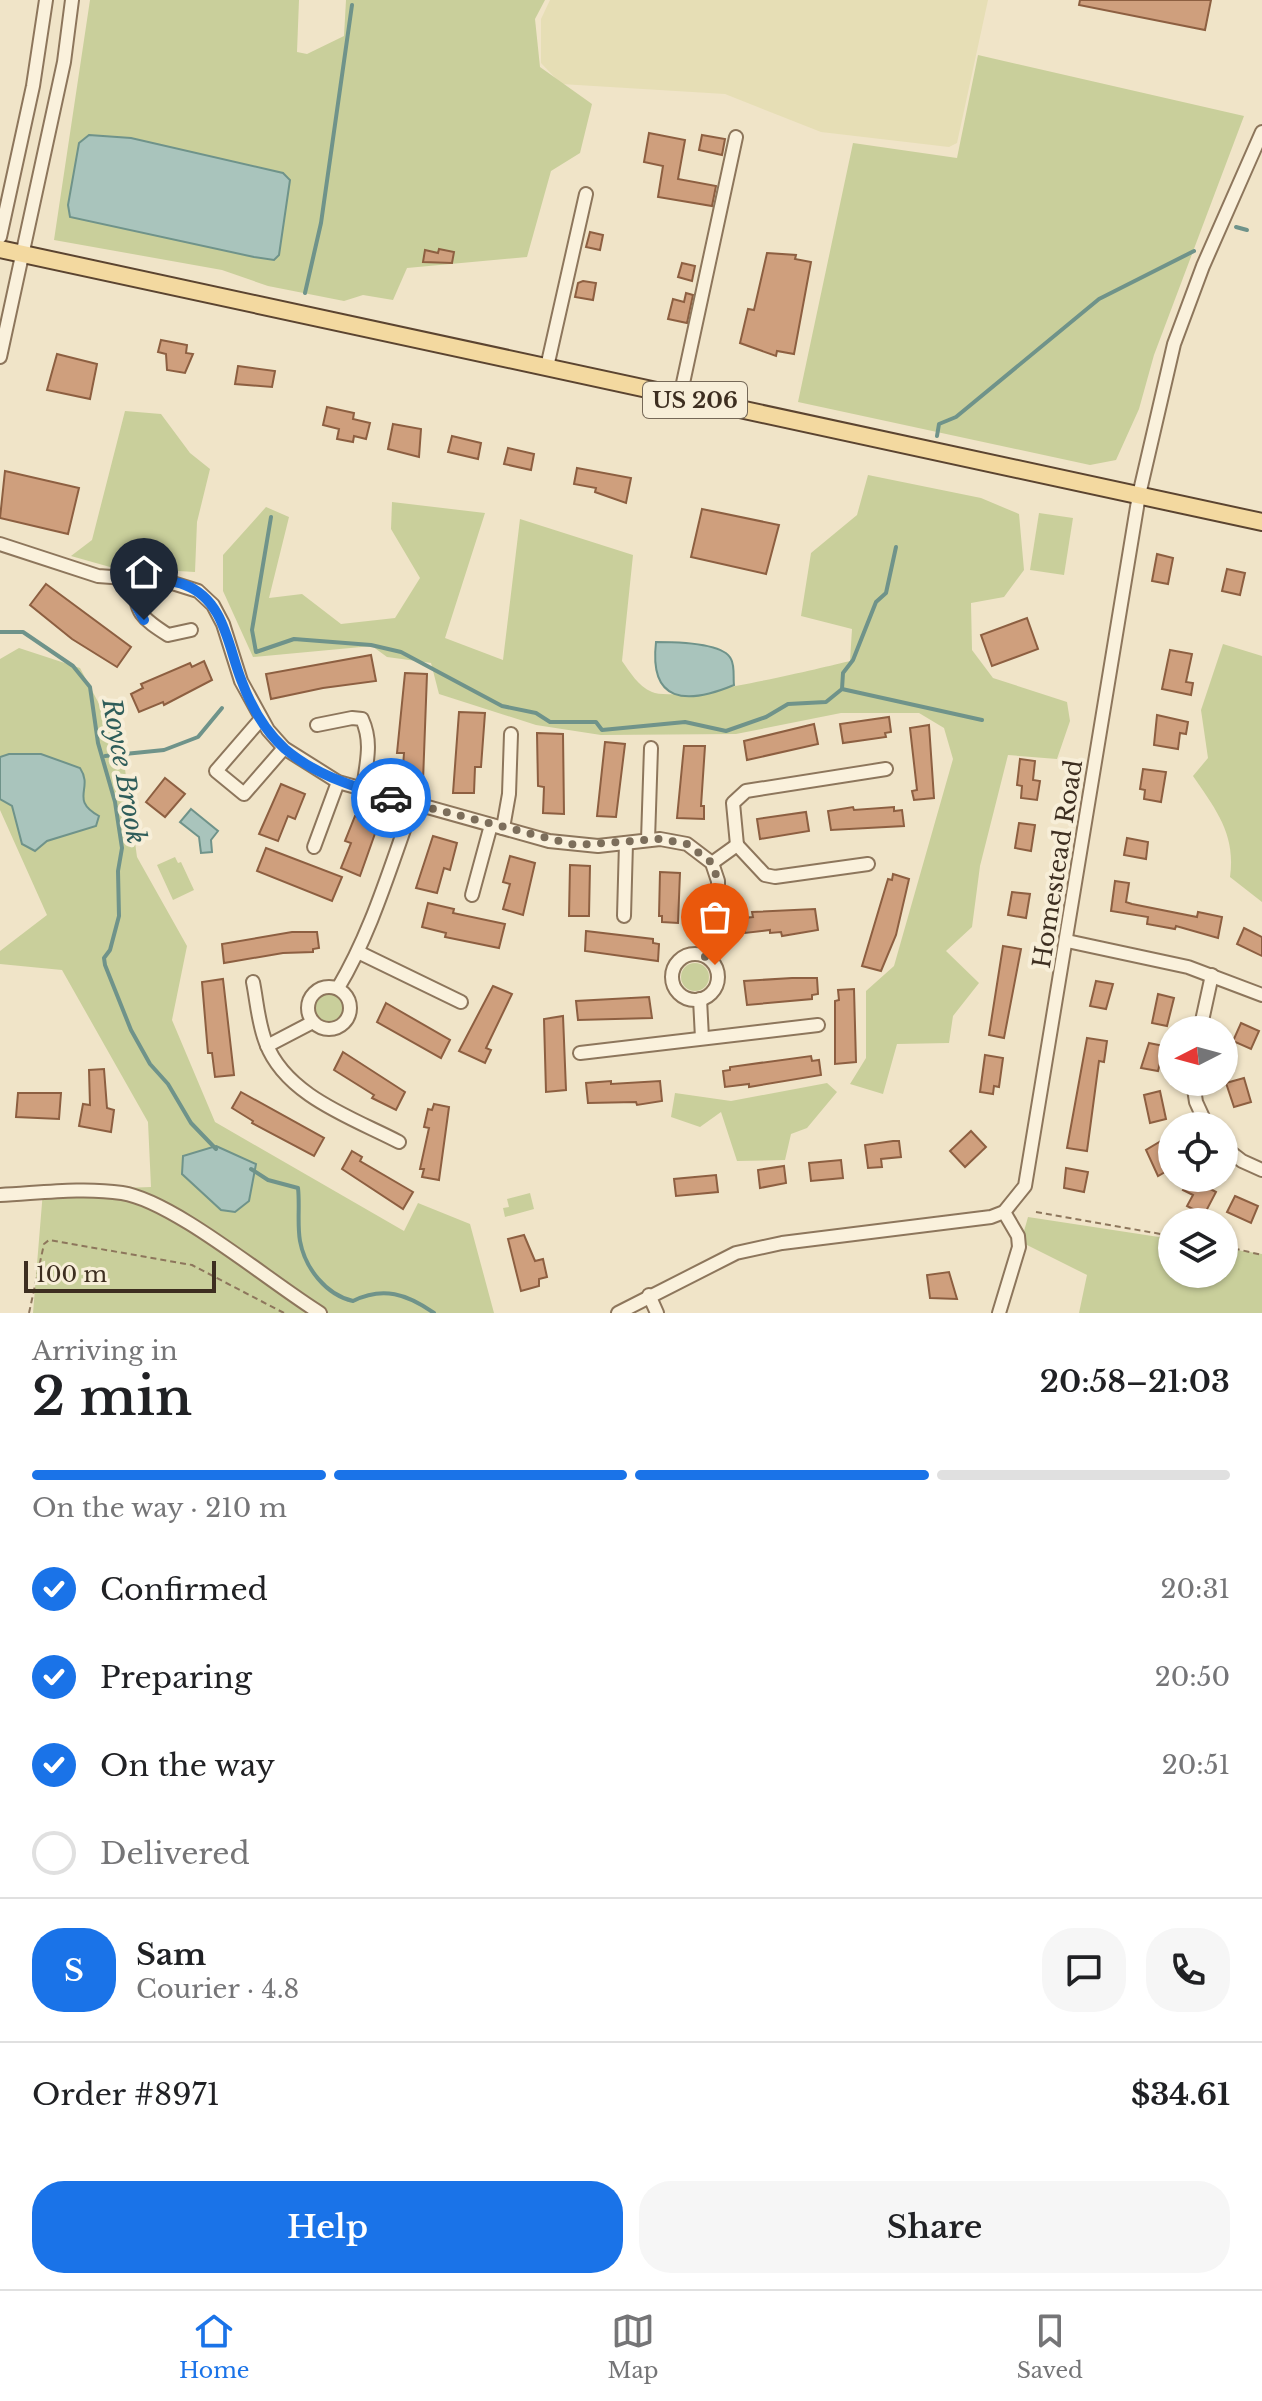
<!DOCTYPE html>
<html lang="en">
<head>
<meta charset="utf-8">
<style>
	body { margin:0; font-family:"Libre Baskerville",serif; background:#f6f6f6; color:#202124; height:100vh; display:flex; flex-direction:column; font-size:30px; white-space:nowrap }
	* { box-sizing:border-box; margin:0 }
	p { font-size:26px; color:#757577 }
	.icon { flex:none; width:44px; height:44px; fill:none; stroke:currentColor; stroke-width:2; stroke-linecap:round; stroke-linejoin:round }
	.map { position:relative; height:1313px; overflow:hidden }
	.panel { display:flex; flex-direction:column; background:#fff; flex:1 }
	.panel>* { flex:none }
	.needle { width:52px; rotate:264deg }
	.tools { position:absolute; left:1158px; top:1016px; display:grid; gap:16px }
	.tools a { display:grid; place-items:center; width:80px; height:80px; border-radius:50%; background:#fff; box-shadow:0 2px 6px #0004; font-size:40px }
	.scale { position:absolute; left:24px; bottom:20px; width:192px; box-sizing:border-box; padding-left:8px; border:4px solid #3d2e20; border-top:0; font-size:22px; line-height:28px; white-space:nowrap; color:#3d2e20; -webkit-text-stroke:6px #f7eed8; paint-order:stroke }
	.pin { position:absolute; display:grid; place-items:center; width:68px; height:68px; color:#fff; margin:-82px -34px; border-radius:50% 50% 50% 0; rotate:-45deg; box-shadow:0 0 8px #0007 }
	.pin .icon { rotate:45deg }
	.courier { position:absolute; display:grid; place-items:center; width:80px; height:80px; margin:-40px; border:6px solid #1a73e8; border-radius:50%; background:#fff; color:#222; box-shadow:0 2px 10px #0007 }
	.overview em { font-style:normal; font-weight:600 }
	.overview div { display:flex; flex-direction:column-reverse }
	.overview { display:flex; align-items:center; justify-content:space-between; height:136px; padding:0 32px }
	h1 { font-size:52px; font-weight:600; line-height:60px }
	.bar { display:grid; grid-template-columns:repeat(4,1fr); gap:12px 8px; align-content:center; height:96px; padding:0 32px }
	.bar i { height:10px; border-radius:6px; background:#e0e0e0 }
	.bar .current { background:#1a73e8 }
	.bar p { grid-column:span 4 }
	.line { display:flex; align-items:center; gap:20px; padding:0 32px; border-top:2px solid #e0e0e0 }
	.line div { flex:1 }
	.round { display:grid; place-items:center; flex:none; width:84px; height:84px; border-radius:32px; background:#f6f6f6 }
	ol { padding:0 32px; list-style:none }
	li { display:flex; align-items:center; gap:24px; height:88px }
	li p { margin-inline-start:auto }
	li .icon { padding:8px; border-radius:50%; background:#1a73e8; color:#fff; stroke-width:4 }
	li:last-child { color:#757577 }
	li i { width:44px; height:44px; border:4px solid #e0e0e0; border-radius:50% }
	.action { display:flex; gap:16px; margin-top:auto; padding:16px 32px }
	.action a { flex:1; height:92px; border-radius:32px; background:#1a73e8; color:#fff; font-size:32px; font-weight:600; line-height:92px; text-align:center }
	.action a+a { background:#f6f6f6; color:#202124 }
	.menu { display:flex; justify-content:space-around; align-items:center; height:112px; border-top:2px solid #e0e0e0; background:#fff; font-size:22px; color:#757577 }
	.menu a { display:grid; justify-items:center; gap:4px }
	.menu .current { color:#1a73e8 }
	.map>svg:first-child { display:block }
</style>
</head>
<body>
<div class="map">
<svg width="1262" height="1313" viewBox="0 0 1262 1313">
	<rect width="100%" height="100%" fill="#f0e4c8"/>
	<polygon fill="#e6deb5" points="550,0 988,0 957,143 949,147 821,132 725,94 561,84 541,63 541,19"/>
	<g fill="#c9cf9b">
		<polygon points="90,0 299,0 297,52 307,54 344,36 346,0 545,0 535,19 540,67 592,104 580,153 551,171 527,257 407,268 393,300 363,295 344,301 268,286 222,270 54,240"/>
		<polygon points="978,55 1244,116 1154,355 1139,409 1116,460 1090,465 798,402 853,143 957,158"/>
		<polygon points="125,411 161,414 190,453 210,469 197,522 195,572 110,567 71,556 92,540"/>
		<path d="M868,475L981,498L1019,514L1024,570L1004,597L971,603L972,650L993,678L1067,702L1070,721L1057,759L1008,755L980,866L972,927L946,951L979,983L953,1016L949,1043L897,1044L883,1094L850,1084L866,1058V991L894,966L953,759L944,728L919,713H841L736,734L601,735L536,725L439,694L431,663L387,657L372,646L253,657L223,591V555L266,507L289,517L269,598L302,594L341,624L395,618L420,578L391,529L392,502L485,513L445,638L503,660L520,519L633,555L622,661C630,672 638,686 652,692C677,703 817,669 850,661L852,629L801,616L811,553L857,515Z"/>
		<polygon points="1039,513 1073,518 1064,575 1030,570"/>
		<path d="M1223,644L1262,656V902L1230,877C1236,834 1216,810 1193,776L1208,758L1201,710Z"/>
		<polygon points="19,648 80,668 122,747 137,857 187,946 172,1020 215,1122 404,1231 418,1203 470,1224 494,1313 33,1313 43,1191 151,1187 148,1122 62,970 0,964 0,951 47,915 0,810 0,659"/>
		<polygon points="175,857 178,863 181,862 194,890 173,900 157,865"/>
		<circle cx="695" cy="977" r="14"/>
		<circle cx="329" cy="1008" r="14"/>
		<polygon points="827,1083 837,1092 807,1128 791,1134 785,1160 737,1161 721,1112 700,1127 671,1117 675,1093 731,1101"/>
		<polygon points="530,1193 534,1209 505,1217 503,1208 509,1207 507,1199"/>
		<polygon points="1028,1217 1172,1239 1172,1274 1224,1274 1224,1248 1262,1254 1262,1313 1079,1313 1087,1275 1021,1242"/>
	</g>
	<g fill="#a9c4bc" stroke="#6f938a" stroke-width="2">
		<polygon points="89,135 131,138 283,173 290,180 279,255 274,260 254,257 70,217 68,205 79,143"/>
		<path d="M656,642C673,642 723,642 731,659C735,666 733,678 734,685C686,705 649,703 656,642Z"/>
		<path d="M9,754H41L80,768C94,789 69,799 99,816L96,826L47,841L35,851L22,844L12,806L0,799V757Z"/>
		<polygon points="191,809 218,831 211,840 212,852 201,853 199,837 180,822"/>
		<polygon points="216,1146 256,1164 249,1201 235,1212 221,1210 182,1174 183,1156"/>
	</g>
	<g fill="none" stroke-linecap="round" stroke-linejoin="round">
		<g stroke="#6f938a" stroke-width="4">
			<polyline points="1236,227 1247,230"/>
			<polyline points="305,293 321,223 352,5"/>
			<polyline points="937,436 939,424 956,417 1099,299 1194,251"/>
			<polyline points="271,517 252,630 256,652 294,639 371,645 401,652 502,706 536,713 550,722 596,722 602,730 685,722 726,731 766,717 788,704 826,702 842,689 982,720"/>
			<polyline points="0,632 23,632 73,666 90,687 98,743 115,802 122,848 118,871 119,916 110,950 104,958 105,965 131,1030 150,1064 168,1084 191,1123 216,1149"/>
			<polyline points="842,689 843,673 853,660 876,602 886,593 896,547"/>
			<polyline points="105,756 164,750 198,737 222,708"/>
			<path d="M251,1169L268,1180L298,1188C300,1205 297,1224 300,1241C305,1268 326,1295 353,1301C383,1286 407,1294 434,1313"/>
		</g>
	</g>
	<g fill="#cf9f7d" stroke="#8d5f41" stroke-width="2">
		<polygon points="1080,0 1211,0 1205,30 1079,5"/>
		<polygon points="649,133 685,140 678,179 716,186 712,206 658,197 663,166 644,162"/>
		<polygon points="702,135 725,139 722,155 699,150"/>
		<polygon points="590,232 603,235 600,250 586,247"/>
		<polygon points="439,249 454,252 452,263 423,262 425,250 438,253"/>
		<polygon points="767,253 796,255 795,259 811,262 794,354 777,351 776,356 740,343 748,309 754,310"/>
		<polygon points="682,263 695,266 692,281 678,277"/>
		<polygon points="583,281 596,283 593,300 575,297 578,283"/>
		<polygon points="686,293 693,295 687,323 668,319 673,299 684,302"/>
		<polygon points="161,340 187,345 186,353 193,354 185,373 167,370 166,354 158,352"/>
		<polygon points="57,354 97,364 90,399 47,390"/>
		<polygon points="238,366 275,371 272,387 235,384"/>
		<polygon points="327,407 354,413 353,419 370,423 366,439 354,436 353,442 337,439 339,429 323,425"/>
		<polygon points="393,424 421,429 419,457 388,449"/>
		<polygon points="452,436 481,443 478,459 448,452"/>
		<polygon points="508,448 534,454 531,470 504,464"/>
		<polygon points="577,468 631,478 626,503 595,492 596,488 574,484"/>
		<polygon points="5,471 79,488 68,534 0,518"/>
		<polygon points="702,509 779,525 766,574 691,557"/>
		<polygon points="1157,554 1173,558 1168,584 1152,581"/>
		<polygon points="1227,569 1245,573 1240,595 1222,591"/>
		<polygon points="46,584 131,647 117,667 72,639 30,605"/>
		<polygon points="1027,618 1038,649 992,666 981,635"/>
		<polygon points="1170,650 1192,654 1186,682 1193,683 1191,695 1162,689"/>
		<polygon points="371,655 376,681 323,688 271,699 266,674"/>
		<polygon points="204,661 212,680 164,705 163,702 139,712 131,694 143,688 141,684 190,663 192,667"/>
		<polygon points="405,673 427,674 423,781 402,780 404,753 397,753"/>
		<polygon points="459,712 485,713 481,767 475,767 474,793 453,793"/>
		<polygon points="1157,715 1188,722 1186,734 1180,733 1178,749 1154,745"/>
		<polygon points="889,717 891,732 885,733 886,737 843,743 840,724"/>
		<polygon points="814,724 818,744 747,760 744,741"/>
		<polygon points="929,725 934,798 914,800 912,791 917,790 910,728"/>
		<polygon points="537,733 563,734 564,814 543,813 544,787 538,786"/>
		<polygon points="605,742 625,744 616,817 597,816"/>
		<polygon points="684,746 705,746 701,806 704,806 704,819 677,818"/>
		<polygon points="1020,759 1035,761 1033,780 1040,781 1037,800 1021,798 1022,786 1017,785"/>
		<polygon points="1143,769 1166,772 1161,802 1144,799 1145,790 1140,789"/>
		<polygon points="165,778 185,794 165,817 146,802"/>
		<polygon points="281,784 305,794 295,819 288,816 278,841 259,834"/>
		<polygon points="853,807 854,810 894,807 894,811 902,810 904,826 831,830 828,811"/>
		<polygon points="806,812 809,831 760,839 757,819"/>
		<polygon points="355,816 378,825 360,876 341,868 351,843 345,841"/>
		<polygon points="1019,823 1035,825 1031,851 1015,848"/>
		<polygon points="433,836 457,843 450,870 444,868 437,893 416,888"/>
		<polygon points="1127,838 1148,842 1146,859 1124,855"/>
		<polygon points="266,848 342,877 332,901 257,871"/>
		<polygon points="510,856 535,863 523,915 503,909 510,884 503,882"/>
		<polygon points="570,865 590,866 589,916 569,916"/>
		<polygon points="660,872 680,873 678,923 662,922 662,916 659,916"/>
		<polygon points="893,874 909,879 896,935 881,971 862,966 888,879 892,880"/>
		<polygon points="1115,881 1129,883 1126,902 1132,904 1197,917 1198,912 1222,917 1218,938 1176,926 1175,929 1147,924 1148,917 1111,911"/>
		<polygon points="1012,892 1030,894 1026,918 1008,915"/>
		<polygon points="428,903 454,909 453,913 505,924 499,948 445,937 446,933 422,927"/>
		<polygon points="815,909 818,930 782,936 781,932 770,933 770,930 745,933 743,918 753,917 752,912"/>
		<polygon points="1244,928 1262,937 1262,956 1237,944"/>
		<polygon points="586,931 653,939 653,943 659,944 658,961 585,951"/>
		<polygon points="292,932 317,932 319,948 313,949 313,952 283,953 224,963 222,944"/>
		<polygon points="1003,946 1021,949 1004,1038 989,1035"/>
		<polygon points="792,978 817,978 818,994 812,995 812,999 747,1005 744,981"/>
		<polygon points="223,979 234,1075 215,1077 212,1053 208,1053 202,982"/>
		<polygon points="1096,981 1113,984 1106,1009 1090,1006"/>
		<polygon points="493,986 512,994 486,1048 491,1050 485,1063 459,1051"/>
		<polygon points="854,989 856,1062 835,1064 835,1001 839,1000 838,990"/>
		<polygon points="1158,994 1174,998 1167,1026 1152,1023"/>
		<polygon points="649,997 652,1018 578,1020 576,1001"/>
		<polygon points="386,1003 450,1040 441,1058 377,1022"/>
		<polygon points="563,1016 566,1090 546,1092 544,1019"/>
		<polygon points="1241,1023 1259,1031 1251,1049 1233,1041"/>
		<polygon points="1087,1038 1107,1041 1104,1062 1099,1061 1087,1151 1067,1148"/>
		<polygon points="1149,1043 1164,1046 1158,1071 1141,1068"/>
		<polygon points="343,1052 405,1092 396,1110 372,1098 374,1095 334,1070"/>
		<polygon points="985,1055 1003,1058 999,1087 994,1086 993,1094 980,1092"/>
		<polygon points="811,1056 812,1061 819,1060 821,1075 749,1087 749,1084 725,1087 723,1071 730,1070 730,1067"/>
		<polygon points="104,1069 107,1108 114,1110 111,1132 79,1126 83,1104 90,1105 89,1070"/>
		<polygon points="1244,1078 1251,1102 1234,1107 1226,1083"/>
		<polygon points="611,1081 611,1084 660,1081 662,1101 637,1105 636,1102 588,1103 586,1083"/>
		<polygon points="1160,1091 1166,1119 1150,1123 1144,1095"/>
		<polygon points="241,1092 324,1138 314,1156 252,1123 253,1121 232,1108"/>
		<polygon points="18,1093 61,1093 59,1119 16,1117"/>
		<polygon points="434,1104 449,1107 439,1180 422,1177 424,1169 420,1169 429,1128 424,1127 428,1109 432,1110"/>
		<polygon points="971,1131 986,1147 965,1167 950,1151"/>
		<polygon points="893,1141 899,1141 901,1157 881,1159 882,1167 868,1168 865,1145"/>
		<polygon points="1161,1141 1172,1154 1172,1168 1158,1176 1146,1150"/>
		<polygon points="352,1151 362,1157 360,1161 413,1192 403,1209 342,1169"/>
		<polygon points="841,1160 843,1178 811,1181 809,1163"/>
		<polygon points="784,1166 786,1183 760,1188 758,1170"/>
		<polygon points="1066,1168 1088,1172 1084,1192 1064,1188"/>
		<polygon points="716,1175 718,1192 676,1196 674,1179"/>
		<polygon points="1190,1178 1216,1192 1204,1215 1187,1206 1193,1195 1183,1190"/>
		<polygon points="1235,1196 1258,1206 1251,1223 1227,1212"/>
		<polygon points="524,1235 535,1261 543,1259 547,1277 539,1279 539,1286 521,1291 508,1239"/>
		<polygon points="949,1272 957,1299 930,1298 927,1275"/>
	</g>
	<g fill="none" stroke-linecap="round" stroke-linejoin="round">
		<g stroke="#8d765c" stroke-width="16">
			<g id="minor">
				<polyline points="0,237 33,86 46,0"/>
				<polyline points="0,357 64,62 72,0"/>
				<polyline points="547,367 586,194"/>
				<polyline points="680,397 736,137"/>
				<polyline points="0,544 98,576 166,581 198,591 213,605 223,624 241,681 268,730 284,748 338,782 549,841 598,846 660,839 687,844 712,863 718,881 718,911 703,955"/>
				<path d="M136,581C133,612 143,619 168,635L191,630"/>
				<polyline points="261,719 216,771 244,794 284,748"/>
				<path d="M317,725L352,718L362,719C373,743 366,764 363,789"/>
				<polyline points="503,828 509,794 511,734"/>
				<polyline points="648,840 651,748"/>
				<polyline points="737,845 733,803 746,791 886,769"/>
				<polyline points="737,845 765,875 775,877 868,864"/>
				<polyline points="314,847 338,782"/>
				<polyline points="712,863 737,845"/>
				<polyline points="472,895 491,825"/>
				<polyline points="624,916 626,843"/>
				<polyline points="1067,941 1188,967 1262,995"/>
				<polyline points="358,952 461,1002"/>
				<circle cx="695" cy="977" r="23"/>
				<path d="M253,982C257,1002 258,1023 266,1043C286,1096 353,1118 399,1142"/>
				<circle cx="329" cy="1008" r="21"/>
				<path d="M338,988C372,931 390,867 413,805"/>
				<polyline points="700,999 702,1038"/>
				<polyline points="1200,1030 1212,975"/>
				<polyline points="267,1046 313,1022"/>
				<polyline points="580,1053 818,1025"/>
				<polyline points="1193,1082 1196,1102 1207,1126"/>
				<polyline points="1224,1147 1242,1161 1262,1170"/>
				<path d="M0,1195C40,1193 83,1187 122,1193C174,1201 271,1283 320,1313"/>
				<polyline points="649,1295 657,1313"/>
				<polyline points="618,1313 736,1253 782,1243 991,1217 1004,1212 1025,1186 1139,495 1174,344 1203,266 1262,132"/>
				<polyline points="999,1313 1019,1247 1018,1236 1004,1212"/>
			</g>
		</g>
		<g stroke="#5b4430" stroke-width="20">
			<polyline id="major" points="0,249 1262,522"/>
		</g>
		<g stroke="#8d765c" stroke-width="2" stroke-dasharray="6 4" stroke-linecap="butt">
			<polyline points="1036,1212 1172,1236"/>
			<polyline points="1224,1246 1262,1255"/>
			<polyline points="29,1313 44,1244 49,1240 192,1265 284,1313"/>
		</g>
		<use href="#minor" stroke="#faf1dc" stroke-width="12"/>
		<use href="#major" stroke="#f3d9a0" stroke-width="16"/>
	</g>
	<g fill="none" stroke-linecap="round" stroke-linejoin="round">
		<polyline stroke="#7c6e5b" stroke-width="8" stroke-dasharray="0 14.4" points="391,798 575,845 660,839 687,844 712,863 718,881 718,911 703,955 715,965"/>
		<path stroke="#1a73e8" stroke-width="10" d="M144,620L135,604L136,581C152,581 170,579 185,585C225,600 228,648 242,682C251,706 266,732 285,749C317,776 353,786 391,798"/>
	</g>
	<g text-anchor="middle" stroke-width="8" stroke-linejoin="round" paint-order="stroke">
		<rect fill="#f7eed8" stroke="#756857" stroke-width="2" x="643" y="382" width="104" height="36" rx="6"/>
		<g font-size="22" font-weight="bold" fill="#3d2e20">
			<text x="695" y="408">US 206</text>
		</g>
		<g font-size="24" fill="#3d2e20" stroke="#f7eed8">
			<text transform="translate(1058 864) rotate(-81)" y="8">Homestead Road</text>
		</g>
		<g font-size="26" font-style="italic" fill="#2f5d5a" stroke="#f7eed8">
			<text transform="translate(124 771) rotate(80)" y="9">Royce Brook</text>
		</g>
	</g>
</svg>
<div class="tools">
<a><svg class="needle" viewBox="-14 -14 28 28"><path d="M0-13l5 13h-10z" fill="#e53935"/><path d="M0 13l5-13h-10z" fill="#757577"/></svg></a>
<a><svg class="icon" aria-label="locate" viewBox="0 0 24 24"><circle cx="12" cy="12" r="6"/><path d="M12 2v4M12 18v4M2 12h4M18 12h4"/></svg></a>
<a><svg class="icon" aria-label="layers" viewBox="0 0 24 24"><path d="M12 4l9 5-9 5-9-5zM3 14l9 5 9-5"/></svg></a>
</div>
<div class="scale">100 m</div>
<div class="pin" style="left:715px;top:965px;background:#ea580c"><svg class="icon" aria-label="bag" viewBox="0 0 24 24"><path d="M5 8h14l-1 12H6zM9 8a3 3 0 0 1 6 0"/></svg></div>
<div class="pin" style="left:144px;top:620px;background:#1f2937"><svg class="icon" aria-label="home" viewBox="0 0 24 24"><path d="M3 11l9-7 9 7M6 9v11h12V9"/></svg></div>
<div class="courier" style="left:391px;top:798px"><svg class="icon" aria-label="car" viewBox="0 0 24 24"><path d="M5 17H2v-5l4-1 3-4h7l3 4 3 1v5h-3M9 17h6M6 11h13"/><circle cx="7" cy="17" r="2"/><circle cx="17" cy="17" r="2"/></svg></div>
</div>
<section class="panel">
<div class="overview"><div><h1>2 min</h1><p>Arriving in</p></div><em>20:58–21:03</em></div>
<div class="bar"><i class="current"></i><i class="current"></i><i class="current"></i><i></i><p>On the way · 210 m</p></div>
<ol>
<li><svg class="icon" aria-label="check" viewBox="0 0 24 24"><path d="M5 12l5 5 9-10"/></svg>Confirmed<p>20:31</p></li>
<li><svg class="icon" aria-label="check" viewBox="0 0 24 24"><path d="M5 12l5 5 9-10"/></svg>Preparing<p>20:50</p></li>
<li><svg class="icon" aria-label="check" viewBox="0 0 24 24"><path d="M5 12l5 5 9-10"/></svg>On the way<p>20:51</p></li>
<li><i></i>Delivered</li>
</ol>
<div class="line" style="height:144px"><b class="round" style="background:#1a73e8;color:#fff">S</b><div><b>Sam</b><p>Courier · 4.8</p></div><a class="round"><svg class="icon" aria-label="chat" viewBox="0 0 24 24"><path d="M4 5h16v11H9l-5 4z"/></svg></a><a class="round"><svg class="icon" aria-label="phone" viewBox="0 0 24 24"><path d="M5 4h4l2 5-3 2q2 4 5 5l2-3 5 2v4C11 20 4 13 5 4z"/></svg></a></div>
<div class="line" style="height:104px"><div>Order #8971</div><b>$34.61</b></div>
<div class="action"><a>Help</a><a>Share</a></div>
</section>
<nav class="menu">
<a class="current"><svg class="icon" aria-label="home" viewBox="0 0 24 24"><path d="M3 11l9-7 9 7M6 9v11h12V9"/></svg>Home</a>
<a><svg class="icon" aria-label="map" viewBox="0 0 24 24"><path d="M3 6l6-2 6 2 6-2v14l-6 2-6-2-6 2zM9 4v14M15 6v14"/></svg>Map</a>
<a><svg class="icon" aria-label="saved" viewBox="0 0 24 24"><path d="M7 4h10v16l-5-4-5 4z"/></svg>Saved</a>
</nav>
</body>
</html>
